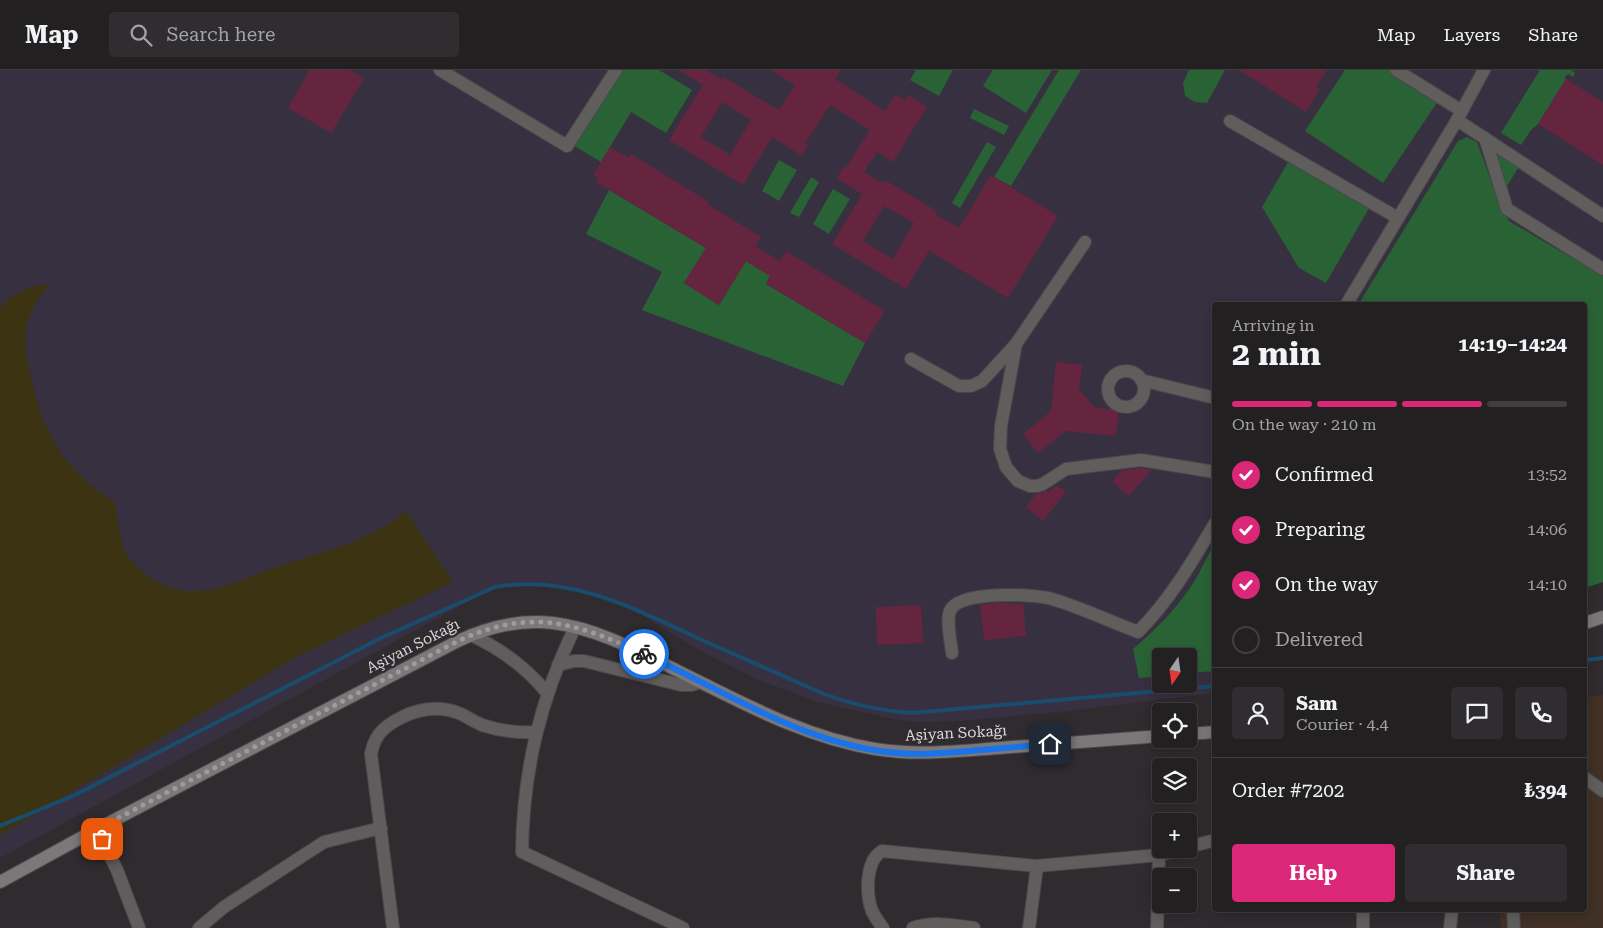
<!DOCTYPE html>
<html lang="en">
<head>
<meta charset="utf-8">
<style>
	body { margin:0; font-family:"Roboto Serif",serif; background:#2f2d2f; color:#f1f3f6; height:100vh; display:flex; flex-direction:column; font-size:19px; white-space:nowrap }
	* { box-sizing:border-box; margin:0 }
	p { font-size:16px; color:#a3a3a5 }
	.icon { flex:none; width:28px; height:28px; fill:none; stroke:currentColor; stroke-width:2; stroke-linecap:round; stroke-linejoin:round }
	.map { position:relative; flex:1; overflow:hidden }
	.drawer { position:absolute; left:1212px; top:232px; width:375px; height:610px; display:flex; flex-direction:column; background:#232022; border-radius:5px; box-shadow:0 2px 12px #0003,0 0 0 1px #403e40 }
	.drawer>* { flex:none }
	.needle { width:32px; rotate:193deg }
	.fabs { position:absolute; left:1152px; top:578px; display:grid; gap:10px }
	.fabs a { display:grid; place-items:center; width:45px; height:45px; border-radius:5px; background:#232022; box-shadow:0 2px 12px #0003,0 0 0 1px #403e40; font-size:25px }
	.pin { position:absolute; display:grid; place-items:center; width:42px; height:42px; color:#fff; margin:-21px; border-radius:10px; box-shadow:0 2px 8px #0006 }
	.courier { position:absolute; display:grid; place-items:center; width:50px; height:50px; margin:-25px; border:4px solid #1a73e8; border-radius:50%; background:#fff; color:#222; box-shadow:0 1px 6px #0007 }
	.summary em { font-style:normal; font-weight:700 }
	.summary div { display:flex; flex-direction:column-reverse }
	.summary { display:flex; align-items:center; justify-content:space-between; height:85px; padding:0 20px }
	h1 { font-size:32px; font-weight:700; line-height:38px }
	.bar { display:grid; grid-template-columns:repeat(4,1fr); gap:8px 5px; align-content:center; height:60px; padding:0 20px }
	.bar i { height:6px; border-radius:4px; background:#403e40 }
	.bar .current { background:#db2777 }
	.bar p { grid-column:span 4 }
	.line { display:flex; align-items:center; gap:12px; padding:0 20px; border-top:1px solid #403e40 }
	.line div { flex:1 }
	.round { display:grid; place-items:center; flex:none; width:52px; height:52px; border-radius:5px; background:#2f2d2f }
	ol { padding:0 20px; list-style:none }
	li { display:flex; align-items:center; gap:15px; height:55px }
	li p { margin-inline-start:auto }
	li .icon { padding:5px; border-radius:50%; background:#db2777; color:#fff; stroke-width:4 }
	li:last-child { color:#a3a3a5 }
	li i { width:28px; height:28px; border:2px solid #403e40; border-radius:50% }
	.action { display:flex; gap:10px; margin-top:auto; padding:10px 20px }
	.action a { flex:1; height:58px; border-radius:5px; background:#db2777; color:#fff; font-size:20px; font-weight:700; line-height:58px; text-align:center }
	.action a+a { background:#2f2d2f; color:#f1f3f6 }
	header { display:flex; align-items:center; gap:30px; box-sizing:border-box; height:70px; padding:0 25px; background:#232022; border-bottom:1px solid #403e40 }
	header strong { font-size:24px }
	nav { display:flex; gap:28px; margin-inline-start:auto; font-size:18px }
	.search { width:350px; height:45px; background:#2f2d2f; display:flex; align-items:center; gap:12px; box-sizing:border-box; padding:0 18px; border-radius:5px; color:#a3a3a5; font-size:19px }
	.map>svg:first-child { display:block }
</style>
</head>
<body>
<header>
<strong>Map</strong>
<div class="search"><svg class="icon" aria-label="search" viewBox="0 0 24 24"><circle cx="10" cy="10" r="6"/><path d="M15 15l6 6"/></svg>Search here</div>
<nav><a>Map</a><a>Layers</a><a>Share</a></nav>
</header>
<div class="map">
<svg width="1603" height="858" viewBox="0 0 1603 858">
	<rect width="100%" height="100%" fill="#2f2b2e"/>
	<polygon fill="#403025" points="1603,625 1603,858 1501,858 1499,840 1585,840 1585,627"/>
	<path fill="#373040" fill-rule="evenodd" d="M0,0H1603V512L1585,518V235H1215V623L1066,641L963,651L917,652L893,649L817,632L756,609L698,580L643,545L608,528L571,517L542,513L519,512L491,519L0,788ZM1161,586H1189V614H1161Z"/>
	<g fill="#296335">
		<polygon points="615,0 659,0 692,20 666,63 631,42 601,92 571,74"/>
		<polygon points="916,0 953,0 939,26 910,10"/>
		<polygon points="993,0 1052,0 1026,43 983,16"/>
		<polygon points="1059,0 1081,0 1011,116 994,107"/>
		<polygon points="1189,0 1225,0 1207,33 1195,32 1185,26 1183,13"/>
		<polygon points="1345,0 1391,0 1438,31 1383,113 1305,61"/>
		<polygon points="1540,0 1571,0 1575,3 1573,7 1568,4 1564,8 1566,9 1538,54 1531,60 1521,75 1501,63"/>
		<polygon points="974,39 1009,56 1004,65 970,48"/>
		<polygon points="1467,67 1477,72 1498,130 1509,151 1603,206 1603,512 1585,518 1585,235 1358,235 1458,71"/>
		<polygon points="987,72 996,77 960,138 952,133"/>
		<polygon points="1487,74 1520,95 1507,116 1501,115"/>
		<polygon points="1291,87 1372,133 1326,213 1299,198 1262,137"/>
		<polygon points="779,90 797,100 779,131 762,121"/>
		<polygon points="811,107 819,112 799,147 790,143"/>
		<polygon points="833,119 850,129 829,164 813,154"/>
		<polygon points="609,120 706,178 684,213 719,235 746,191 770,206 766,214 865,273 843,316 642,240 662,202 586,164"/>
		<path d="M1215,472V601L1189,603V586H1161V606L1139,608L1133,579C1158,558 1180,535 1197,507C1203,495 1209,484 1215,472Z"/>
	</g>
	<path fill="#3c3313" d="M41,215H50C23,244 22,266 30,303C42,362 63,399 115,432C118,448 119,466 125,481C130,492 141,501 151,508C198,538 239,509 285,494C329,480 370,471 406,441L453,512L294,588L0,765V238C11,225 24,218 41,215Z"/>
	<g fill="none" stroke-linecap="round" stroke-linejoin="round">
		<g stroke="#194c6d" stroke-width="4">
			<polyline points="1585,590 1603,588"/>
			<path d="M0,756L75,725L381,568L495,517C571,504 635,539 702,570C742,588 783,606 824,624C853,635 881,641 912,643L1215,616"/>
		</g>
	</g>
	<g fill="#66253f" fill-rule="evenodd">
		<polygon points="310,0 350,0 364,8 331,63 288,38"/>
		<path d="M679,0H705L721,9L723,7L779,40L795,15L771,0H841L835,9L885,41L896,24L905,30L909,25L927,37L893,92L877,82L864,102L883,113L885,110L937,141L935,144L959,158L991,105L1058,146L1008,228L929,181L906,219L832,174L862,124L837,108L843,97L845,99L870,60L830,35L805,74L808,76L802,86L772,67L743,115L669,70L703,15ZM722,32L751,50L730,85L701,67ZM884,136L914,153L893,189L863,171Z"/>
		<polygon points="1239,0 1327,0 1316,17 1320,19 1306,42"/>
		<polygon points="1566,9 1603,32 1603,95 1538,54"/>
		<polygon points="610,77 629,88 631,84 709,132 707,134 761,167 755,176 780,191 786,181 885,241 865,273 766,214 770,206 746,191 719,235 684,213 706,178 596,112 598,108 593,105"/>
		<polygon points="1056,292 1082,295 1079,319 1095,338 1119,340 1116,366 1066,361 1038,383 1023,364 1051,341"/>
		<polygon points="1141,398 1151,400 1129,426 1112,412 1122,400"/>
		<polygon points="1057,415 1066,422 1043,451 1026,437 1036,424 1048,421 1049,422"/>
		<polygon points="998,533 1023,534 1026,566 984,570 980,535"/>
		<polygon points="921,535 923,573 877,575 876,537"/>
	</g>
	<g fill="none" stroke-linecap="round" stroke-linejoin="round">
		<g stroke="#4a474a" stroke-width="14">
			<g id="street">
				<polyline points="440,0 567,76 616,0"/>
				<polyline points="1396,0 1462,41"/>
				<polyline points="1457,50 1603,146"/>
				<polyline points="1230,51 1398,148"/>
				<polyline points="1485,68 1507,139 1603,199"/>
				<polyline points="1346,235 1457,50 1484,0"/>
				<polyline points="1016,274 1001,356 1000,379 1006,397 1018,411 1030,416 1037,416 1043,414 1066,399 1141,390 1215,402"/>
				<polyline points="911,289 959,316 971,316 982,311 1016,274 1085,172"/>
				<circle cx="1126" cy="319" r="18"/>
				<polyline points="1141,310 1215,328"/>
				<path d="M575,557C540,630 523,701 522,782L683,858"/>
				<path d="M471,565C501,579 526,597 547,623"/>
				<path d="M952,583C951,573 946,550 950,541C958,520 1034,524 1052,529C1080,537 1111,552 1138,562C1170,530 1192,492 1215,453"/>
				<polyline points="558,595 574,591 584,591 681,615 692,615 700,612"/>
				<polyline points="1585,708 1603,721"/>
				<polyline points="97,759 117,800 139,858"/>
				<polyline points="1189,777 1215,770"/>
				<polyline points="1363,840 1363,858"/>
				<polyline points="1513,840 1514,858"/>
				<polyline points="199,858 224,837 324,772 381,758"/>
				<path d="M393,858L371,684C374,668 381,659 395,651C415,639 439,634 461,644C469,648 475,652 482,655C500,661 517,663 536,662"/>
				<path d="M883,858C879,853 875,847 872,841C866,825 865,791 882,781L1037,796L1159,785L1182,779"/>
				<path d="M913,858C934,851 953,855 974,858"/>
				<polyline points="1029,858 1037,796"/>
				<polyline points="1157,858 1159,785"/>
				<polyline points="1450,858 1452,840"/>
			</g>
		</g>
		<g stroke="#4a474a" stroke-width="14">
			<g id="secondary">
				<polyline points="1585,553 1603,547"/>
				<polyline points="1189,664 1215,662"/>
				<path d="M0,812L97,759L458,571C488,557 520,549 553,553C596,558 638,581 676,600C741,632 803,667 875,679C917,686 958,681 999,678C1053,674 1107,670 1161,666"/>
			</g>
		</g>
		<use href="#street" stroke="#605d5d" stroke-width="12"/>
		<use href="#secondary" stroke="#7c7879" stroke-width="12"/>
	</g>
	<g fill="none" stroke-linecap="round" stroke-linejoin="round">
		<path stroke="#9e9b9e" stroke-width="5" stroke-dasharray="0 9" d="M102,769L97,759L458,571C531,537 576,553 644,584"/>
		<path stroke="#1a73e8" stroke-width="6" d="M644,584C734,625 819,685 921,684C964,683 1008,677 1050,674"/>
	</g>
	<g text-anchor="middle" stroke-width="4.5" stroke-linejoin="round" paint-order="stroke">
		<g font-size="15" fill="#dad7da" stroke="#2f2b2e">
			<text transform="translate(413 576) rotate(-27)" y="5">Aşiyan Sokağı</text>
			<text transform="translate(956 663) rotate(-3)" y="5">Aşiyan Sokağı</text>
		</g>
	</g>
</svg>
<div class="fabs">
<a><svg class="needle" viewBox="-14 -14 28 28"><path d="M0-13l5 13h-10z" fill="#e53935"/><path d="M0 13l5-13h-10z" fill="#a3a3a5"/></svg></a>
<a><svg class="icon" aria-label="locate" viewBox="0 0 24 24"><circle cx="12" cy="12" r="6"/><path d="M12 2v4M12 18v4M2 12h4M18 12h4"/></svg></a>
<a><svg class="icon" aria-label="layers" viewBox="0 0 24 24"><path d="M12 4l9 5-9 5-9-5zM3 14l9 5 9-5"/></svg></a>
<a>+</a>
<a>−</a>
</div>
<div class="pin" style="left:102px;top:769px;background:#ea580c"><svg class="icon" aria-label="bag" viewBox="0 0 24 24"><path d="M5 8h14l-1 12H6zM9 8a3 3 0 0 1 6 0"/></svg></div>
<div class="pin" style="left:1050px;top:674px;background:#1f2937"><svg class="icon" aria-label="home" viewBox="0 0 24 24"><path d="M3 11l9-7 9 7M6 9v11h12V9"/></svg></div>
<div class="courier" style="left:644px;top:584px"><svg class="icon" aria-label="bike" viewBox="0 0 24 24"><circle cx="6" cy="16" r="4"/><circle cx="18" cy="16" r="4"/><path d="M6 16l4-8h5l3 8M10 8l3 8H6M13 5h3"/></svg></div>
<section class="drawer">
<div class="summary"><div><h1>2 min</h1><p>Arriving in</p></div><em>14:19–14:24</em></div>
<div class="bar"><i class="current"></i><i class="current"></i><i class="current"></i><i></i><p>On the way · 210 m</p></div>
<ol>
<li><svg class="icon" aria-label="check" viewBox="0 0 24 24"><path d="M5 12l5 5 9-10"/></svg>Confirmed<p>13:52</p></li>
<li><svg class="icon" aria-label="check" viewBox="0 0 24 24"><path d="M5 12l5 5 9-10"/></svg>Preparing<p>14:06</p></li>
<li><svg class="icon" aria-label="check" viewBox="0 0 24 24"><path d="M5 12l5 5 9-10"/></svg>On the way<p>14:10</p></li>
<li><i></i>Delivered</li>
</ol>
<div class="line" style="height:90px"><a class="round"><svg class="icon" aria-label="person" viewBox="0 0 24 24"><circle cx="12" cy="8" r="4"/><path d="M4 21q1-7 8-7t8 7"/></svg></a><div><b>Sam</b><p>Courier · 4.4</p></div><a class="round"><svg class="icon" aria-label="chat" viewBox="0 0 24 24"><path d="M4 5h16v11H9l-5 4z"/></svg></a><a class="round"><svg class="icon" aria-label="phone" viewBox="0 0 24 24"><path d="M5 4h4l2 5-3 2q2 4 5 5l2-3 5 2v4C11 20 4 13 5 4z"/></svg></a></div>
<div class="line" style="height:65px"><div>Order #7202</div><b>₺394</b></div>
<div class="action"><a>Help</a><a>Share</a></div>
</section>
</div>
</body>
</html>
